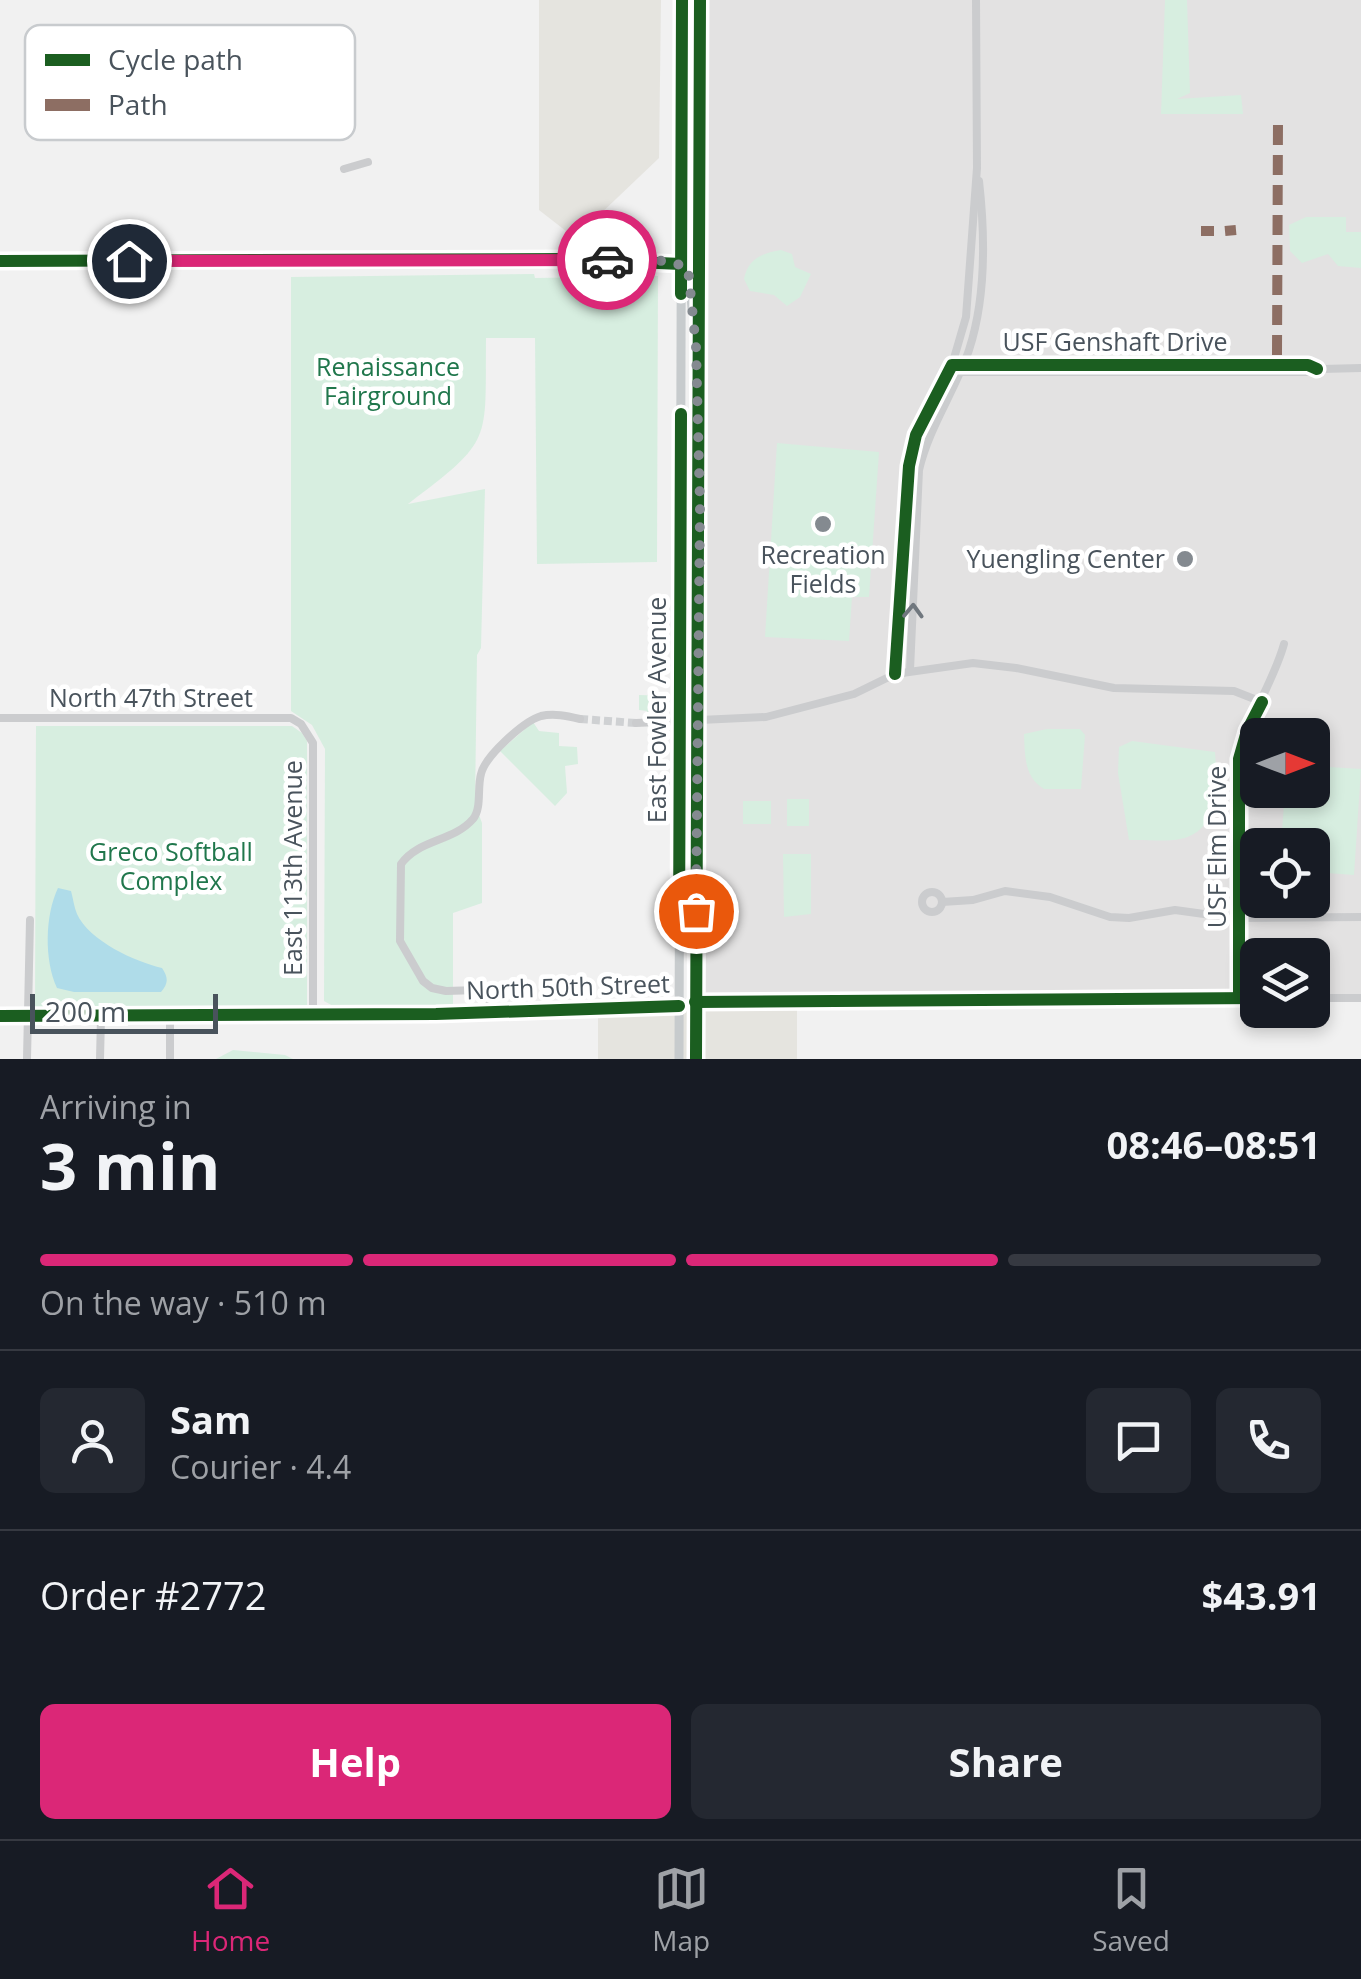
<!DOCTYPE html>
<html lang="en">
<head>
<meta charset="utf-8">
<style>
	body { margin:0; font-family:"Open Sans",sans-serif; background:#242831; color:#f1f3f6; height:100vh; display:flex; flex-direction:column; font-size:38px; white-space:nowrap }
	* { box-sizing:border-box; margin:0 }
	p { font-size:32px; color:#9ea1a6 }
	.icon { flex:none; width:55px; height:55px; fill:none; stroke:currentColor; stroke-width:2; stroke-linecap:round; stroke-linejoin:round }
	.map { position:relative; height:1059px; overflow:hidden }
	.sheet { display:flex; flex-direction:column; background:#171b24; flex:1 }
	.sheet>* { flex:none }
	.needle { width:65px; rotate:90deg }
	.tools { position:absolute; left:1240px; top:718px; display:grid; gap:20px }
	.tools a { display:grid; place-items:center; width:90px; height:90px; border-radius:15px; background:#171b24; box-shadow:0 5px 15px #0003; font-size:50px }
	.scale { position:absolute; left:30px; bottom:25px; width:188px; box-sizing:border-box; padding-left:10px; border:5px solid #49535c; border-top:0; font-size:28px; line-height:35px; white-space:nowrap; color:#49535c; -webkit-text-stroke:8px #fff; paint-order:stroke }
	.pin { position:absolute; display:grid; place-items:center; width:85px; height:85px; color:#fff; margin:-42px; border:5px solid #fff; border-radius:50%; box-shadow:0 2px 10px #0007 }
	.courier { position:absolute; display:grid; place-items:center; width:100px; height:100px; margin:-50px; border:8px solid #db2777; border-radius:50%; background:#fff; color:#222; box-shadow:0 2px 12px #0007 }
	.headline em { font-style:normal; font-weight:700 }
	.headline div { display:flex; flex-direction:column-reverse }
	.headline { display:flex; align-items:center; justify-content:space-between; height:170px; padding:0 40px }
	h1 { font-size:65px; font-weight:700; line-height:75px }
	.bar { display:grid; grid-template-columns:repeat(4,1fr); gap:15px 10px; align-content:center; height:120px; padding:0 40px }
	.bar i { height:12px; border-radius:8px; background:#363941 }
	.bar .on { background:#db2777 }
	.bar p { grid-column:span 4 }
	.line { display:flex; align-items:center; gap:25px; padding:0 40px; border-top:2px solid #363941 }
	.line div { flex:1 }
	.round { display:grid; place-items:center; flex:none; width:105px; height:105px; border-radius:15px; background:#242831 }
	.cta { display:flex; gap:20px; margin-top:auto; padding:20px 40px }
	.cta a { flex:1; height:115px; border-radius:15px; background:#db2777; color:#fff; font-size:40px; font-weight:700; line-height:115px; text-align:center }
	.cta a+a { background:#242831; color:#f1f3f6 }
	.tabs { display:flex; justify-content:space-around; align-items:center; height:140px; border-top:2px solid #363941; background:#171b24; font-size:28px; color:#9ea1a6 }
	.tabs a { display:grid; justify-items:center; gap:5px }
	.tabs .on { color:#db2777 }
	.map>svg:first-child { display:block }
</style>
</head>
<body>
<div class="map">
<svg width="1361" height="1059" viewBox="0 0 1361 1059">
	<rect width="100%" height="100%" fill="#f1f1f1"/>
	<g fill="#e5e4df">
		<polygon points="539,0 661,0 659,158 575,238 539,210"/>
		<polygon points="797,1009 797,1059 598,1059 598,1010"/>
	</g>
	<path fill="#e3e2e2" fill-rule="evenodd" d="M699,0H1361V1002H1313L1312,955H1258L1257,1001L695,1002ZM1258,735H1312V790H1258ZM1258,845H1312V900H1258Z"/>
	<g fill="#d7eee0">
		<polygon points="1165,0 1187,0 1190,93 1177,99 1241,95 1243,114 1161,114"/>
		<polygon points="1306,217 1346,217 1346,232 1361,232 1361,268 1338,266 1328,254 1302,263 1290,251 1289,225"/>
		<path d="M781,250L792,254L795,267L811,274L800,297L787,306L774,295L750,291L744,279C748,259 762,253 781,250Z"/>
		<path d="M534,274L535,278L658,276L657,562L537,564L535,338H486C485,443 494,439 408,504L485,489L481,648L477,655L475,804L482,823V903L453,913V1007L333,1006L324,1001L325,749L312,725L291,711V277Z"/>
		<polygon points="777,443 879,452 869,597 852,597 849,641 765,637"/>
		<polygon points="639,695 670,696 669,714 663,718 647,718 647,711 639,710"/>
		<polygon points="533,722 539,731 559,733 559,746 577,747 578,764 565,766 567,793 555,806 500,751"/>
		<polygon points="36,726 292,726 302,733 307,741 307,1007 35,1007"/>
		<path d="M1047,729H1080L1085,735L1081,789H1044C1024,777 1025,756 1024,734Z"/>
		<path d="M1132,741L1215,752L1217,779L1210,803L1213,810C1196,849 1167,839 1129,840L1118,773L1119,747Z"/>
		<polygon points="1313,766 1361,769 1354,875 1313,872 1312,845 1281,845 1285,790 1312,790"/>
		<rect x="787" y="799" width="22" height="27"/>
		<rect x="743" y="801" width="28" height="23"/>
		<polygon points="783,854 811,854 811,914 784,917"/>
		<polygon points="233,1050 285,1055 293,1059 216,1059"/>
	</g>
	<path fill="#afdce9" d="M58,888L71,891C73,898 74,907 77,914C89,941 136,962 162,968C168,977 169,983 161,992H74L57,988C44,960 45,915 58,888Z"/>
	<g fill="none" stroke-linecap="round" stroke-linejoin="round">
		<polyline stroke="#cfd1d3" stroke-width="8" stroke-dasharray="8 4" stroke-linecap="butt" points="580,719 636,723"/>
		<g stroke="#cbccce" stroke-width="8">
			<polyline points="344,169 368,162"/>
			<polyline points="0,261 570,259 681,264"/>
			<polyline points="961,365 1308,365 1322,369 1361,368"/>
			<polyline points="958,372 1309,372 1317,369"/>
			<path d="M910,670L919,470C929,427 955,391 969,350C986,298 985,234 979,181"/>
			<polyline points="895,674 909,466 916,435 952,365 966,317 977,168 976,0"/>
			<polyline points="0,718 291,718 301,724 313,743 313,1016"/>
			<polyline points="636,723 766,717 854,694 895,674 973,663 1016,668 1114,688 1234,691 1262,702"/>
			<circle cx="932" cy="902" r="10"/>
			<polyline points="942,902 973,900 1005,891 1050,897 1110,917 1129,918 1175,910 1233,918 1361,917"/>
			<path d="M1239,997V759C1245,722 1273,684 1284,644"/>
			<polyline points="1312,998 1361,998"/>
			<path d="M488,1013L490,999L478,990L446,991L432,988L423,981L400,941L401,864C419,839 453,842 473,819C482,808 477,788 481,774C485,756 524,721 541,716C554,713 567,716 580,719"/>
			<polyline points="0,1016 436,1014 664,1008 709,1001 1258,998"/>
			<polyline points="27,1059 30,920"/>
			<polyline points="100,1059 101,1017"/>
			<polyline points="170,1059 170,1016"/>
		</g>
		<g stroke="#c7cbcd" stroke-width="9">
			<polyline points="684,169 690,252 698,260"/>
			<polyline points="681,264 689,270 692,309"/>
			<polyline points="679,1059 682,0"/>
			<polyline points="696,1059 700,0"/>
		</g>
		<g stroke="#8d6e63" stroke-width="10" stroke-dasharray="20 10" stroke-linecap="butt">
			<polyline points="1201,231 1214,231"/>
			<polyline points="1225,231 1236,230"/>
			<polyline points="1277,355 1278,120"/>
		</g>
		<g stroke="#fff" stroke-width="19">
			<g id="cycleway">
				<polyline points="0,261 570,259 681,264"/>
				<polyline points="681,294 682,0"/>
				<polyline points="895,674 909,466 916,435 952,365 1308,365 1317,369"/>
				<polyline points="679,939 681,414"/>
				<polyline points="1239,997 1239,759 1247,731 1262,702"/>
				<polyline points="695,1002 1258,998"/>
				<polyline points="0,1016 436,1014 679,1006"/>
				<polyline points="696,1059 700,0"/>
			</g>
		</g>
		<use href="#cycleway" stroke="#1b5e20" stroke-width="12"/>
	</g>
	<defs><path id="oneway-chevron" d="M-2-3.5L2.5 0L-2 3.5" fill="none" stroke-width="1.6" stroke-linecap="round" stroke-linejoin="round" transform="scale(2.5)"/></defs>
	<use stroke="#70777e" href="#oneway-chevron" transform="translate(913 611) rotate(-88)"/>
	<g fill="none" stroke-linecap="round" stroke-linejoin="round">
		<polyline stroke="#848a90" stroke-width="10" stroke-dasharray="0 18" points="607,260 669,261 688,268 696,347 700,506 696,911"/>
		<polyline stroke="#db2777" stroke-width="12" points="129,261 607,260"/>
	</g>
	<g fill="#848a90" stroke="#fff" stroke-width="4">
		<circle cx="823" cy="524" r="10"/>
		<circle cx="1185" cy="559" r="10"/>
	</g>
	<g text-anchor="middle" stroke-width="9" stroke-linejoin="round" paint-order="stroke">
		<g font-size="25" fill="#49535c" stroke="#fff">
			<text x="1115" y="351">USF Genshaft Drive</text>
			<text x="151" y="707">North 47th Street</text>
			<text transform="translate(657 710) rotate(-90)" y="9">East Fowler Avenue</text>
			<text transform="translate(1217 847) rotate(-90)" y="9">USF Elm Drive</text>
			<text transform="translate(293 868) rotate(-90)" y="9">East 113th Avenue</text>
			<text transform="translate(568 987) rotate(-2)" y="9">North 50th Street</text>
		</g>
		<g font-size="25" fill="#20774c" stroke="#fff">
			<text x="388" y="376">Renaissance<tspan x="388" dy="29">Fairground</tspan></text>
			<text x="171" y="861">Greco Softball<tspan x="171" dy="29">Complex</tspan></text>
		</g>
		<g font-size="25" fill="#49535c" stroke="#fff">
			<text x="823" y="564">Recreation<tspan x="823" dy="29">Fields</tspan></text>
			<text x="1165" y="568" text-anchor="end">Yuengling Center</text>
		</g>
	</g>
	<rect x="25" y="25" width="330" height="115" rx="15" fill="#fff" stroke="#c8cbce" stroke-width="2.5"/>
	<rect x="45" y="54" width="45" height="12" fill="#1b5e20"/>
	<rect x="45" y="99" width="45" height="12" fill="#8d6e63"/>
	<g font-size="28" fill="#49535c">
		<text x="108" y="70">Cycle path</text>
		<text x="108" y="115">Path</text>
	</g>
</svg>
<div class="tools">
<a><svg class="needle" viewBox="-14 -14 28 28"><path d="M0-13l5 13h-10z" fill="#e53935"/><path d="M0 13l5-13h-10z" fill="#9ea1a6"/></svg></a>
<a><svg class="icon" aria-label="locate" viewBox="0 0 24 24"><circle cx="12" cy="12" r="6"/><path d="M12 2v4M12 18v4M2 12h4M18 12h4"/></svg></a>
<a><svg class="icon" aria-label="layers" viewBox="0 0 24 24"><path d="M12 4l9 5-9 5-9-5zM3 14l9 5 9-5"/></svg></a>
</div>
<div class="scale">200 m</div>
<div class="pin" style="left:696px;top:911px;background:#ea580c"><svg class="icon" aria-label="bag" viewBox="0 0 24 24"><path d="M5 8h14l-1 12H6zM9 8a3 3 0 0 1 6 0"/></svg></div>
<div class="pin" style="left:129px;top:261px;background:#1f2937"><svg class="icon" aria-label="home" viewBox="0 0 24 24"><path d="M3 11l9-7 9 7M6 9v11h12V9"/></svg></div>
<div class="courier" style="left:607px;top:260px"><svg class="icon" aria-label="car" viewBox="0 0 24 24"><path d="M5 17H2v-5l4-1 3-4h7l3 4 3 1v5h-3M9 17h6M6 11h13"/><circle cx="7" cy="17" r="2"/><circle cx="17" cy="17" r="2"/></svg></div>
</div>
<section class="sheet">
<div class="headline"><div><h1>3 min</h1><p>Arriving in</p></div><em>08:46–08:51</em></div>
<div class="bar"><i class="on"></i><i class="on"></i><i class="on"></i><i></i><p>On the way · 510 m</p></div>
<div class="line" style="height:180px"><a class="round"><svg class="icon" aria-label="person" viewBox="0 0 24 24"><circle cx="12" cy="8" r="4"/><path d="M4 21q1-7 8-7t8 7"/></svg></a><div><b>Sam</b><p>Courier · 4.4</p></div><a class="round"><svg class="icon" aria-label="chat" viewBox="0 0 24 24"><path d="M4 5h16v11H9l-5 4z"/></svg></a><a class="round"><svg class="icon" aria-label="phone" viewBox="0 0 24 24"><path d="M5 4h4l2 5-3 2q2 4 5 5l2-3 5 2v4C11 20 4 13 5 4z"/></svg></a></div>
<div class="line" style="height:130px"><div>Order #2772</div><b>$43.91</b></div>
<div class="cta"><a>Help</a><a>Share</a></div>
</section>
<nav class="tabs">
<a class="on"><svg class="icon" aria-label="home" viewBox="0 0 24 24"><path d="M3 11l9-7 9 7M6 9v11h12V9"/></svg>Home</a>
<a><svg class="icon" aria-label="map" viewBox="0 0 24 24"><path d="M3 6l6-2 6 2 6-2v14l-6 2-6-2-6 2zM9 4v14M15 6v14"/></svg>Map</a>
<a><svg class="icon" aria-label="saved" viewBox="0 0 24 24"><path d="M7 4h10v16l-5-4-5 4z"/></svg>Saved</a>
</nav>
</body>
</html>
